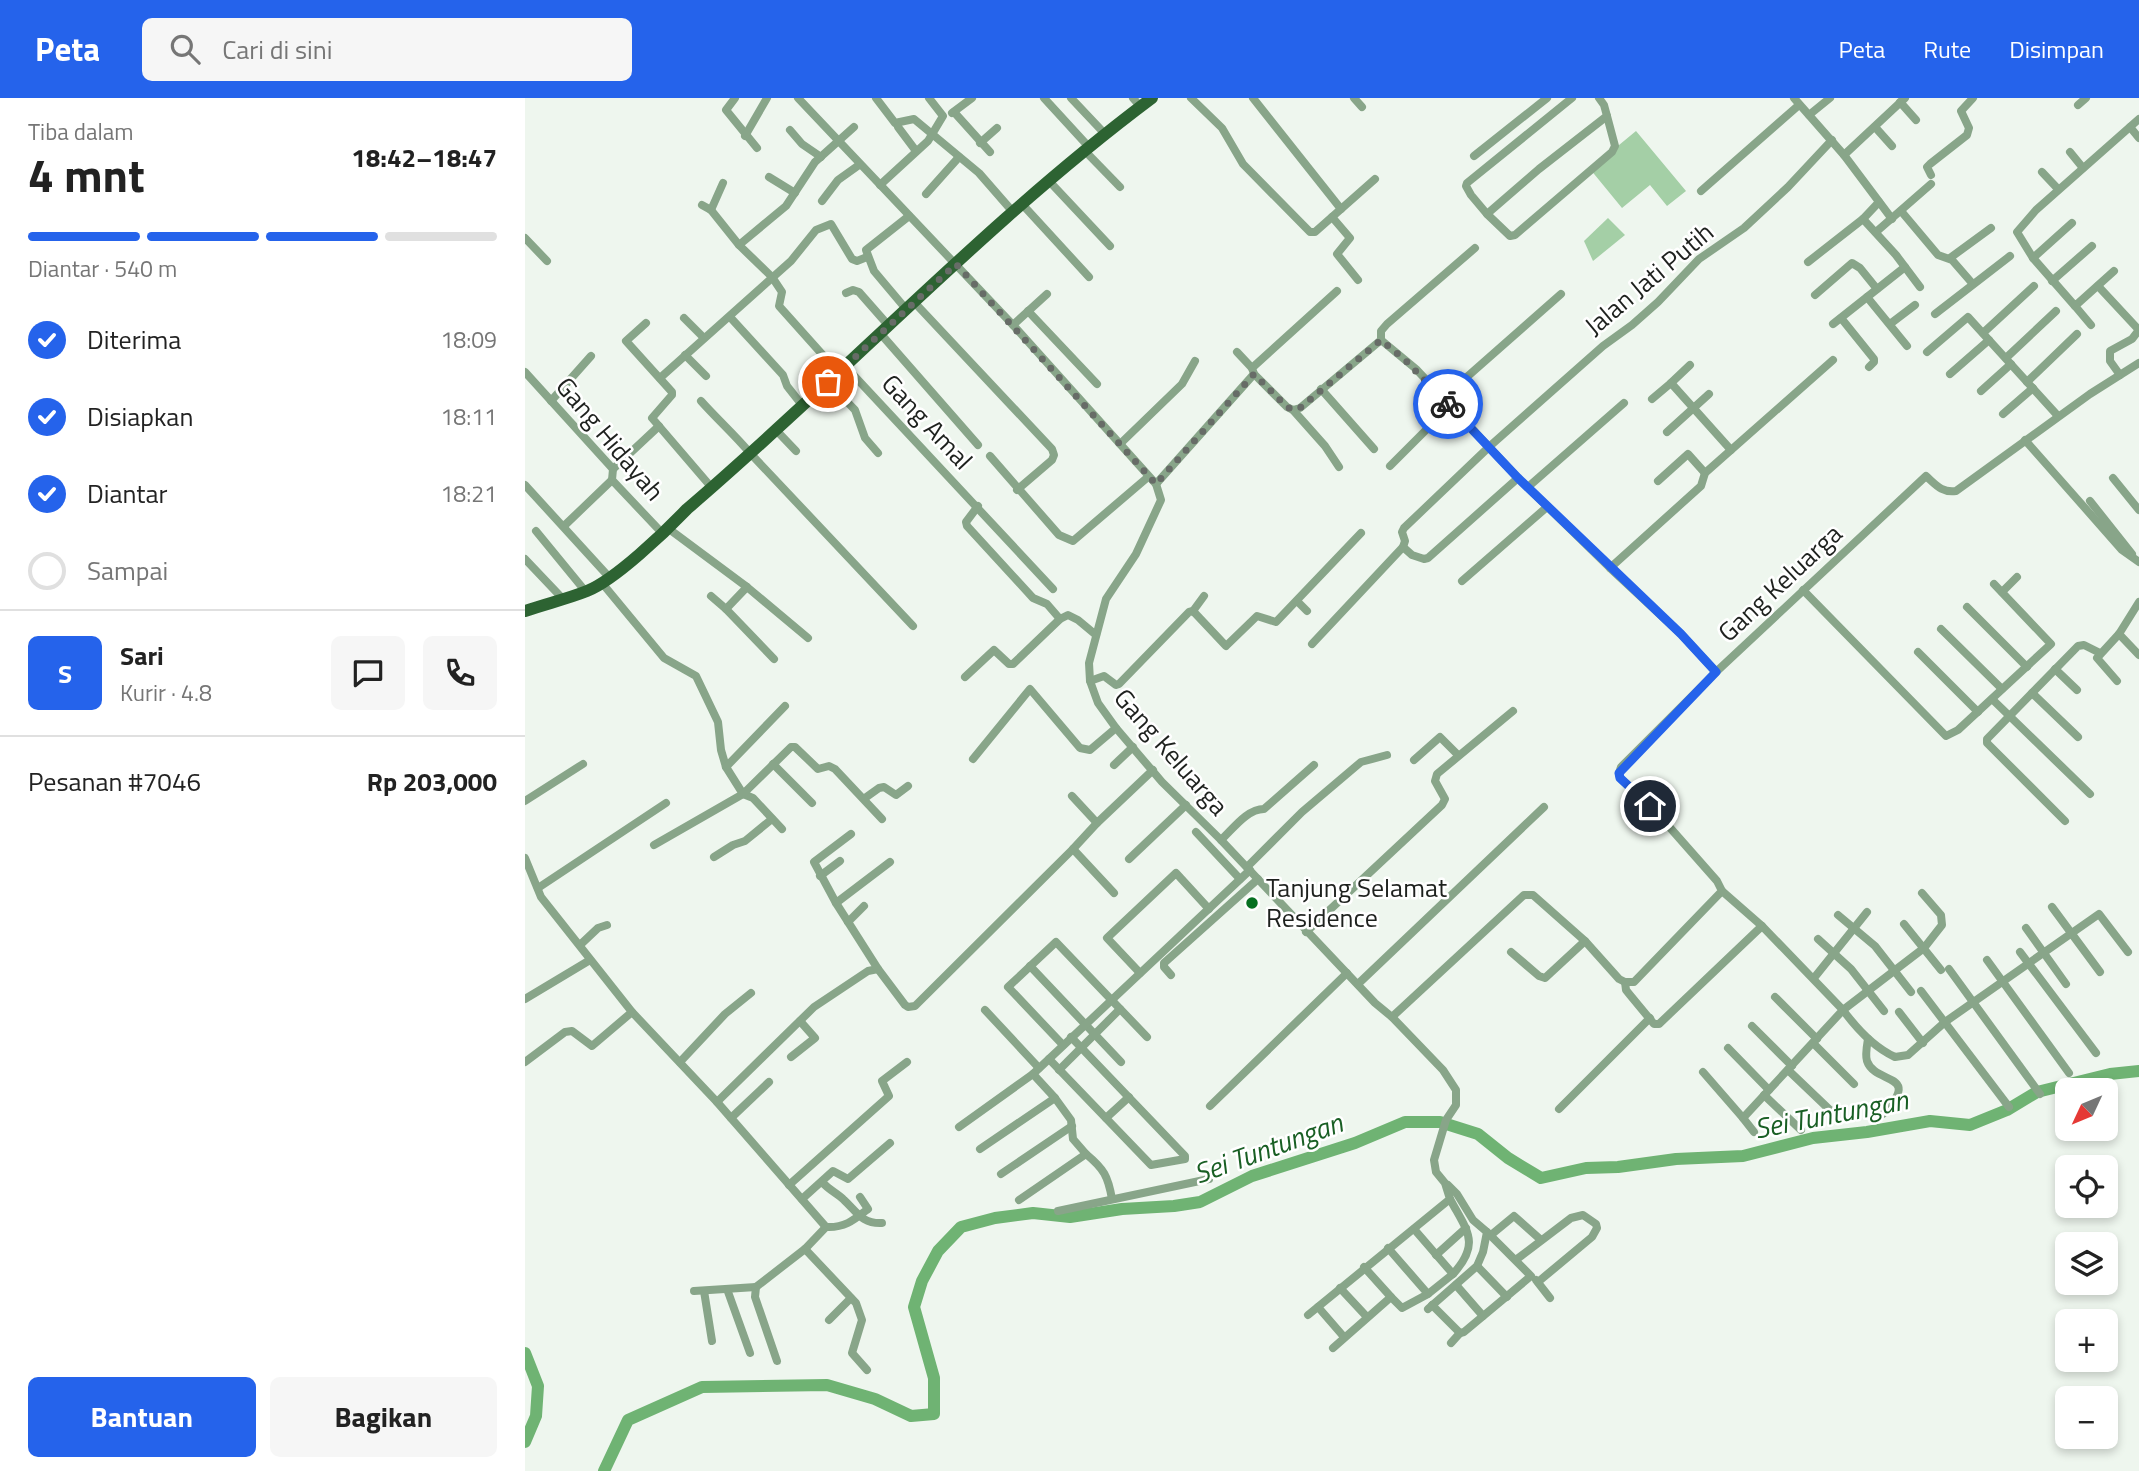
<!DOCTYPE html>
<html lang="id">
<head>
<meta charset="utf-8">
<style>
	body { margin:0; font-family:"Titillium Web",sans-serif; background:#f6f6f6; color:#222; height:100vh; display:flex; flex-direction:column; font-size:26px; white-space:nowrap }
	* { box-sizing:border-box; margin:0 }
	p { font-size:23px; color:#767676 }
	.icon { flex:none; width:38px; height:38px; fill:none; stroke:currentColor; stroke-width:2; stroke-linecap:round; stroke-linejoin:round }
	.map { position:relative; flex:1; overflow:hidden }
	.details { display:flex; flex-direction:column; background:#fff; width:525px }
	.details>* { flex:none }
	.needle { width:46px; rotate:226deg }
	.buttons { position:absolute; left:1530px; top:980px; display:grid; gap:14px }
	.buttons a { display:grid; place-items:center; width:63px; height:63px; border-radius:10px; background:#fff; box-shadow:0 4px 10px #0003; font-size:35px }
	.pin { position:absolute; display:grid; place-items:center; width:60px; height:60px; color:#fff; margin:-30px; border:4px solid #fff; border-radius:50%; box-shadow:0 2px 7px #0007 }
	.courier { position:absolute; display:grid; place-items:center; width:70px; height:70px; margin:-35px; border:5px solid #2563eb; border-radius:50%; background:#fff; color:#222; box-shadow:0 2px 9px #0007 }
	.summary em { font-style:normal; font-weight:700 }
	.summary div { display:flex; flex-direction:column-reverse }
	.summary { display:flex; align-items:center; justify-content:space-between; height:119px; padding:0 28px }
	h1 { font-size:46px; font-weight:700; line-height:52px }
	.bar { display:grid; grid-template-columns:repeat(4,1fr); gap:10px 7px; align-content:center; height:84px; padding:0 28px }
	.bar i { height:9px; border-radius:5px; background:#e0e0e0 }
	.bar .current { background:#2563eb }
	.bar p { grid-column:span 4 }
	.line { display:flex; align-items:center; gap:18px; padding:0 28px; border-top:2px solid #e0e0e0 }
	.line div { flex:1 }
	.round { display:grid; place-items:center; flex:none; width:74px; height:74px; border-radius:10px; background:#f6f6f6 }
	ol { padding:0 28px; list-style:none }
	li { display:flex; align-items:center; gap:21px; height:77px }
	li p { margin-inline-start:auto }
	li .icon { padding:7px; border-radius:50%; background:#2563eb; color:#fff; stroke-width:4 }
	li:last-child { color:#767676 }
	li i { width:38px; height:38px; border:4px solid #e0e0e0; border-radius:50% }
	.primary-button { display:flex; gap:14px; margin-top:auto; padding:14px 28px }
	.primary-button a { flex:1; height:80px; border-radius:10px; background:#2563eb; color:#fff; font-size:28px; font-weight:700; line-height:80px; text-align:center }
	.primary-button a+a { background:#f6f6f6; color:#222 }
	header { display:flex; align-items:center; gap:42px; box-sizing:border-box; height:98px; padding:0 35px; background:#2563eb; color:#fff }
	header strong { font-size:33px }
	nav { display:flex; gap:38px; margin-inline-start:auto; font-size:24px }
	.search { width:490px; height:63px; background:#f6f6f6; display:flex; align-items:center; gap:18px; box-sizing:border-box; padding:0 24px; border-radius:10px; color:#767676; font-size:26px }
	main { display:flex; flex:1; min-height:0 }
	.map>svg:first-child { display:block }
</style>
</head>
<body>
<header>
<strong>Peta</strong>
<div class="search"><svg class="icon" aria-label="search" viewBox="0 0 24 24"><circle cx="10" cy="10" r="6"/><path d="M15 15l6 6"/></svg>Cari di sini</div>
<nav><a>Peta</a><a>Rute</a><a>Disimpan</a></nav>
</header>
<main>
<section class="details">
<div class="summary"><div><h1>4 mnt</h1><p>Tiba dalam</p></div><em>18:42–18:47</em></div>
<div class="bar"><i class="current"></i><i class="current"></i><i class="current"></i><i></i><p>Diantar · 540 m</p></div>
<ol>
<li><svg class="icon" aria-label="check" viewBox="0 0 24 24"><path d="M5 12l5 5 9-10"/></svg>Diterima<p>18:09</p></li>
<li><svg class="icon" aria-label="check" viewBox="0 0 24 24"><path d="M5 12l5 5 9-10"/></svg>Disiapkan<p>18:11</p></li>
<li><svg class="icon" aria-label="check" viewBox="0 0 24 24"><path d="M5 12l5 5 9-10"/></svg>Diantar<p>18:21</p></li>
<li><i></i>Sampai</li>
</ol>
<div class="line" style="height:126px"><b class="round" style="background:#2563eb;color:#fff">S</b><div><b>Sari</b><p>Kurir · 4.8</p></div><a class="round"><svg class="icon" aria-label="chat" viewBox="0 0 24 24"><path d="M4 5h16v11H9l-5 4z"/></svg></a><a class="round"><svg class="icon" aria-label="phone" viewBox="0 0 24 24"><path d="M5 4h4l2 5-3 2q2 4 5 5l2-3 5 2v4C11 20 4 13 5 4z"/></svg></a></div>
<div class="line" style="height:91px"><div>Pesanan #7046</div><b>Rp 203,000</b></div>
<div class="primary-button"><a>Bantuan</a><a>Bagikan</a></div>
</section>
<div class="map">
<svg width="1614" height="1373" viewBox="0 0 1614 1373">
	<rect width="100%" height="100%" fill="#eef6ee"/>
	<g fill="#a4cfa6">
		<polygon points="1111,33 1161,93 1142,108 1125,87 1097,110 1065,71"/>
		<polygon points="1083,120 1100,137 1068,163 1059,143"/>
	</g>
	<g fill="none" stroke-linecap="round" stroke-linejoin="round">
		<g stroke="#6fb373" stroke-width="12">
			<polyline points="0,1255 13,1288 11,1318 0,1344"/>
			<polyline points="79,1373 103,1322 177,1289 302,1287 350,1301 386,1318 409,1316 409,1280 389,1209 397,1183 413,1153 436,1129 470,1120 508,1115 545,1119 597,1111 649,1108 675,1104 727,1078 830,1045 880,1024 915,1024 953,1036 983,1060 1016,1080 1061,1070 1093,1069 1151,1061 1218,1058 1288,1040 1342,1034 1405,1023 1445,1027 1482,1012 1512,994 1585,976 1614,973"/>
		</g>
		<g stroke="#88a589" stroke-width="8">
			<polyline points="210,0 201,12 232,50"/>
			<path d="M273,0L488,227L631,386L636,402L611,456L581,501L564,565L565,583L573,605L591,630L637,684L696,742L850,905L867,919L999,797H1008L1060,843L1094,881L1100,884H1109L1197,793L1192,783L1125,707L1095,680L1094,675L1096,669L1191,574L1401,378C1411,387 1417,395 1431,393L1565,296L1614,265"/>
			<polyline points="351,0 370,25 389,21 454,75 488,114"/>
			<polyline points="519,0 563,48"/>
			<polyline points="546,0 580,36"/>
			<polyline points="608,0 615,8"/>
			<polyline points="666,0 697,30 718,66 785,134 790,134 850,81"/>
			<polyline points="728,0 816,111"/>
			<polyline points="829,0 837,9"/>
			<polyline points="1047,0 942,85 941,88 946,97 962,116 985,138 990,137 1087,54 1090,48 1082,18"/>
			<polyline points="1269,0 1319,57 1367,121"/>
			<polyline points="1375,4 1391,22"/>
			<polyline points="1553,7 1561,0"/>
			<polyline points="429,14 465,54"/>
			<polyline points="427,15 447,0"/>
			<polyline points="1284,17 1305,0"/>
			<polyline points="373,29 391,53"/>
			<polyline points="1350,29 1367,48"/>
			<polyline points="1605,29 1614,40"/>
			<polyline points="265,32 277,46 296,59"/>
			<polyline points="220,38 242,0"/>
			<polyline points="455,45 472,30"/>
			<polyline points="559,52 595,89"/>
			<polyline points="1545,54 1558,70"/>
			<polyline points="1319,57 1380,0"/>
			<polyline points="949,58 1022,0"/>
			<polyline points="1517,74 1533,91"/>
			<polyline points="1406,77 1402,69 1405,66 1442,37 1444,30 1436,13 1448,0"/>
			<polyline points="244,79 270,95"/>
			<polyline points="524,83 585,148"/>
			<polyline points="355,87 403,43 418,18 404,0"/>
			<polyline points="1176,93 1274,7"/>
			<polyline points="401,96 434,59"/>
			<polyline points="297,103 313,82 334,67"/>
			<polyline points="497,106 564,179"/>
			<polyline points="177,107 186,112 214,147 247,179 257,194 254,208 313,274"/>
			<polyline points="186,112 198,85"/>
			<polyline points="1376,113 1413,157 1427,162 1447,185"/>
			<polyline points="962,116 1014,71 1082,18 1079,7 1074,0"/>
			<polyline points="807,119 825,140 812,156 833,182"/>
			<polyline points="1338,121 1371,157 1395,189"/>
			<polyline points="1351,134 1406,86"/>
			<polyline points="0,140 22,163"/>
			<polyline points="214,147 261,108 290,64 329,29"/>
			<polyline points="1425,160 1466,130"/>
			<polyline points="1508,160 1547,125"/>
			<polyline points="1283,164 1338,121 1354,104"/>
			<polyline points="1589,173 1550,208 1508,160 1492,134 1511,112 1614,21"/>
			<polyline points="1527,183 1567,148"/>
			<polyline points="1573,188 1614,232 1607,241 1585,253 1585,263 1595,277"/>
			<polyline points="321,195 328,192 334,194 363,227"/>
			<polyline points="1290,197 1327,165 1335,170 1352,191"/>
			<polyline points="1342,199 1382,248"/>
			<polyline points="389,204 527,351 529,357 527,362 492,392"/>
			<polyline points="1550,208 1566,227"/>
			<polyline points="381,211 349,173 341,152 384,118"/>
			<polyline points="503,213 572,286"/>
			<polyline points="1410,216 1485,158"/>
			<polyline points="205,219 258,277 262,288 277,307"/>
			<polyline points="159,220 179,240"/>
			<polyline points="1316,220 1349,261 1349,264 1344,269"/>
			<polyline points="121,225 101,243 147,294 147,297 127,320 187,390"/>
			<polyline points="1308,226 1380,169"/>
			<polyline points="1365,226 1390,207"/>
			<polyline points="488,227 522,196"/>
			<polyline points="355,235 453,347"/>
			<polyline points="1458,235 1509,188"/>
			<polyline points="856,242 891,271 993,380 1085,470 1156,536 1191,574"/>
			<polyline points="712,254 727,270"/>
			<polyline points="1402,254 1443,219 1533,318"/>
			<polyline points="160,257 181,278"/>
			<polyline points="1481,260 1531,213"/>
			<polyline points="1165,267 1146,285 1206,352"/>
			<polyline points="320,268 528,491"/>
			<polyline points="0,274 88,371 87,382 138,436"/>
			<polyline points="729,276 762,309 768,312 775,310 856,242 856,233 862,226 950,150"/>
			<polyline points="1425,276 1464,242"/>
			<polyline points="135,280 266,163 291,132 306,126 327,161 332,163 342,159"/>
			<polyline points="303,284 330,312 340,340 353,355"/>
			<polyline points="1502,284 1552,236"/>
			<polyline points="796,291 849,351"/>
			<polyline points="1456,293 1486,266"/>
			<polyline points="918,300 1036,196"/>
			<polyline points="1127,301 1146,285"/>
			<polyline points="26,303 66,258"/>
			<path d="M176,303C192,321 209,336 225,355L388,528"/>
			<polyline points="768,312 800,348 814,369"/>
			<polyline points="1478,316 1508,290"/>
			<polyline points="250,331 271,353"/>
			<polyline points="1142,334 1184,296"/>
			<polyline points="1500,342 1597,452 1614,464"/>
			<polyline points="595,346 657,286 670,263"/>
			<polyline points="465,358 534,437 548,443 623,379"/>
			<polyline points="865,368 925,308"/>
			<polyline points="88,371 134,328"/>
			<polyline points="1588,380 1614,412"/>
			<polyline points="1133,383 1163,356 1180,375"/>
			<polyline points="631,386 729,276 727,270 812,193"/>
			<polyline points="0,387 84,479"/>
			<polyline points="1003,389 1099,305"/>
			<polyline points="1565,403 1607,456"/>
			<polyline points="453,408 441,424 442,428 508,500 522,506 535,521"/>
			<polyline points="39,428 87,382"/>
			<polyline points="144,431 222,489 283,540"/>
			<polyline points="11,433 61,494"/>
			<polyline points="878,449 887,457 899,461 903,460 993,380"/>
			<polyline points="0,461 38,501"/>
			<polyline points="1085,470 1176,388 1180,375 1308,262"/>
			<polyline points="937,483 1022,409"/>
			<polyline points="77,485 139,560 171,578 193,624 196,652 201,669 218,696"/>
			<polyline points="1278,492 1421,638 1433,632 1526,546 1469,486"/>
			<polyline points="1477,494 1492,479"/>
			<polyline points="186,498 201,511 222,489"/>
			<polyline points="772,503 782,513"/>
			<polyline points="1442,509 1502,569"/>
			<polyline points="201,511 249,561"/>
			<polyline points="668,513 679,498"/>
			<polyline points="1416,531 1477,591"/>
			<polyline points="1594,536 1614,557"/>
			<polyline points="787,546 878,449 880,443 877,434 879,430 965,348 1078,248 1107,227 1133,204 1174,161 1219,130 1263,89 1307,42"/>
			<polyline points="1393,554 1453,614"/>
			<polyline points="1530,571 1552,592"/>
			<polyline points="440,579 469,552 484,566 488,566 535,521 543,517 553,522 571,537"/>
			<polyline points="565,583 579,578 591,587 594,586 664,514 668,513 701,548 732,518 751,524 836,435"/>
			<polyline points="1592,583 1572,560 1594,536 1614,504"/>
			<polyline points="1507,595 1553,639"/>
			<polyline points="1467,601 1565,696"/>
			<polyline points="448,661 505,591 555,650 565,652 591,630"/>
			<polyline points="889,662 915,639 933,657"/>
			<polyline points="248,666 287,705"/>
			<polyline points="589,667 608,649"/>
			<polyline points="201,669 260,608"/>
			<polyline points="218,696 228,700 257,731"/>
			<polyline points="547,698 572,725"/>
			<polyline points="340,700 354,690 359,689 371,697 383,688"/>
			<polyline points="0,703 58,666"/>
			<polyline points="1540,723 1462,645 1462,641 1553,548 1559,547 1575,555"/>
			<polyline points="671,734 715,781"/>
			<path d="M696,742C708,731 722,711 739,711L789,667"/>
			<polyline points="129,747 218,696 266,649 270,649 293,671 304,668 310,671 357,721"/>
			<polyline points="548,751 589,795"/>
			<polyline points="189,759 208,747 220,743 247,721"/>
			<polyline points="0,760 16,799 107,914 192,1004 301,1129"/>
			<polyline points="604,761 661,707"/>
			<polyline points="722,769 777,714 836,664 862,657"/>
			<polyline points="295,778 315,763"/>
			<polyline points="13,790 141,705"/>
			<path d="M1397,795L1416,817L1417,827L1399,850L1318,912C1332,931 1348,949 1370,959L1383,957L1420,924L1574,816L1603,854"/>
			<polyline points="311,805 365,764"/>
			<polyline points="1527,809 1575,874"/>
			<polyline points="1313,817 1350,848 1386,894"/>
			<polyline points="323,824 339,808"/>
			<polyline points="1379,826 1416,872"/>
			<polyline points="1501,830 1541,886"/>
			<polyline points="781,834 917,707 920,701 910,683 912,676 988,613"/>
			<polyline points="1293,841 1326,871 1359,913"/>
			<polyline points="55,847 73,830 82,827"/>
			<polyline points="986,854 1014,878 1020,880 1060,843"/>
			<polyline points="1495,854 1571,955"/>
			<polyline points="1462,862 1544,975"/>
			<polyline points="505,868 596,964"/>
			<polyline points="353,871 380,907 383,909 390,908 548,751 572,725 628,672"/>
			<polyline points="1424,871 1515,996"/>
			<polyline points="615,875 582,840 651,775 684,811"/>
			<polyline points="646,877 639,869 639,865 733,781"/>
			<polyline points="1289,880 1342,814"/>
			<polyline points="1100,884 1101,892 1105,897 1129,926 1134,926 1237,828"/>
			<polyline points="833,886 1019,709"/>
			<polyline points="1396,893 1484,1009"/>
			<polyline points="1250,899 1292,941"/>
			<polyline points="0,901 65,862"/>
			<polyline points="460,912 514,970"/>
			<polyline points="1374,914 1398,945"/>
			<polyline points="1227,928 1267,968"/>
			<path d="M1343,941C1342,947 1340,957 1342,963C1350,987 1398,974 1358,1016"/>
			<polyline points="1288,945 1329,986"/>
			<polyline points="538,947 483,889 531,844 622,939"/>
			<polyline points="1203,950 1244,992"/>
			<polyline points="266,959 290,940 275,923"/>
			<polyline points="524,961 626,1067 660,1061 660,1058 546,939"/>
			<polyline points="0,964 40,934 47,933 67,948 107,914"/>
			<polyline points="155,964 200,916 226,895"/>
			<polyline points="534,972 595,911"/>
			<polyline points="1263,972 1307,1014"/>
			<polyline points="1178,974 1218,1020 1318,912 1237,828 1197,793"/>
			<polyline points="1239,997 1276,1032"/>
			<polyline points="192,1004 289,909 343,873 353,871 311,805 289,764 326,736"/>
			<polyline points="685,1008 822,875"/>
			<polyline points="1034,1011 1125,920"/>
			<polyline points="206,1020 244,984"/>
			<polyline points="581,1020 604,999"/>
			<polyline points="1218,1020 1229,1034"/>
			<polyline points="434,1029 508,976 725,772"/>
			<polyline points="455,1051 530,1000 508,976"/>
			<path d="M561,1056C579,1071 583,1078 587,1101"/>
			<polyline points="476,1076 547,1028"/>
			<path d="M297,1084C304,1092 312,1095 319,1102C332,1114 337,1126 357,1125"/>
			<polyline points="264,1087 364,998 357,983 382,964"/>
			<polyline points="277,1101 308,1073 323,1081 365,1045"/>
			<polyline points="494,1102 561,1056 548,1041 546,1022 530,1000"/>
			<polyline points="533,1113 684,1081"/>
			<path d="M301,1129C320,1130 329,1122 343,1111L335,1099"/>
			<path d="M889,1131L928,1176C956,1145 942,1133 925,1101"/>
			<polyline points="966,1137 989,1118 1016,1142"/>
			<polyline points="280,1151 331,1205 337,1222 327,1255 342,1272"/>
			<polyline points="911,1157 941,1130"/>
			<polyline points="992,1161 1046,1120 1058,1117 1071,1126 1072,1130 1067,1139 1013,1184"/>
			<polyline points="952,1168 982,1199"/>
			<polyline points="839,1169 866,1199"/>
			<polyline points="1011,1182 1025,1200"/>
			<polyline points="931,1187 958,1218"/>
			<polyline points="815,1190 842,1219"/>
			<polyline points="202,1191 225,1255"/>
			<polyline points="169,1193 231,1189"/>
			<polyline points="179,1193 187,1243"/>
			<polyline points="903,1196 928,1176"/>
			<polyline points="907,1207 935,1235 939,1234 1006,1178 962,1134"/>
			<polyline points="793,1209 819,1239"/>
			<polyline points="903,1211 952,1168 958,1154 962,1134 948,1122 932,1096 923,1087"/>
			<polyline points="783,1217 925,1101 920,1085 911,1074 909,1062 921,1022 931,1007 931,992 918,972 867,919"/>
			<polyline points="304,1222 326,1200"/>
			<polyline points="926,1245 935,1235"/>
			<polyline points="808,1250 866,1199 877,1210 903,1196 863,1150"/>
			<polyline points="252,1263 230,1199 231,1189 280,1151 301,1129"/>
		</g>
		<path stroke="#2d6332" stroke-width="12" d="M0,513C20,506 42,501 62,493C90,482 140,434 162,411C319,277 461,124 627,0"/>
	</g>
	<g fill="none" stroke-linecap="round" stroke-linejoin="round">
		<polyline stroke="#676c67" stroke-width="7" stroke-dasharray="0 12.6" points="303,284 431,166 631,386 729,276 762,309 768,312 775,310 856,242 880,262 923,306"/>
		<polyline stroke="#2563eb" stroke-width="9" points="923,306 993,380 1156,536 1191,574 1094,675 1095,680 1125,708"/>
	</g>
	<circle fill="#077021" stroke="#fff" stroke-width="2.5" cx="727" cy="805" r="7"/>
	<g text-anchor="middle" stroke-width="5" stroke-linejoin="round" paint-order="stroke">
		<g font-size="26" fill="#1e211e" stroke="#fff">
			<text transform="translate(1124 181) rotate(-40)" y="9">Jalan Jati Putih</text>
			<text transform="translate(402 324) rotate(47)" y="9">Gang Amal</text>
			<text transform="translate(85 341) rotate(50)" y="9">Gang Hidayah</text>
			<text transform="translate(1255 485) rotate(-43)" y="9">Gang Keluarga</text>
			<text transform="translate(646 654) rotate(49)" y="9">Gang Keluarga</text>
		</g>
		<g font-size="26" fill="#1e211e" stroke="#fff" text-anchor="start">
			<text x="741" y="799">Tanjung Selamat<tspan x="741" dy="30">Residence</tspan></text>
		</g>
		<g font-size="28" font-style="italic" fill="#195f24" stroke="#fff">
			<text transform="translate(1306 1016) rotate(-11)" y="10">Sei Tuntungan</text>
			<text transform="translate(743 1050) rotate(-20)" y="10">Sei Tuntungan</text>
		</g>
	</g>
</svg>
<div class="buttons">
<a><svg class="needle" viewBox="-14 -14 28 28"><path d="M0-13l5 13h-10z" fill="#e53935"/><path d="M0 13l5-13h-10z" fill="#767676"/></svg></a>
<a><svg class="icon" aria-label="locate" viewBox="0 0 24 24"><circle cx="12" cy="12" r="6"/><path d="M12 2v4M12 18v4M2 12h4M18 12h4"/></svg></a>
<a><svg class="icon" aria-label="layers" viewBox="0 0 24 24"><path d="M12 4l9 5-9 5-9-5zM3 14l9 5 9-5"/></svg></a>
<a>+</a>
<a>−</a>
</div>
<div class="pin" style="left:303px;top:284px;background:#ea580c"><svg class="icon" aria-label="bag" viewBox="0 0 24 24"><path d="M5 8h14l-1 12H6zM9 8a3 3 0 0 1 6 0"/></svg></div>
<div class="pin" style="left:1125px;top:708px;background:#1f2937"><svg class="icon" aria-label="home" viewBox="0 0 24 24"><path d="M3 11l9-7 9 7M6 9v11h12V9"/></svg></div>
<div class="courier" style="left:923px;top:306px"><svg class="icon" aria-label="bike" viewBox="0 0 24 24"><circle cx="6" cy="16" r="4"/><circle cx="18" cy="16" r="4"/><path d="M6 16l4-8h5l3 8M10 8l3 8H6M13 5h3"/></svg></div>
</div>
</main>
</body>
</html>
